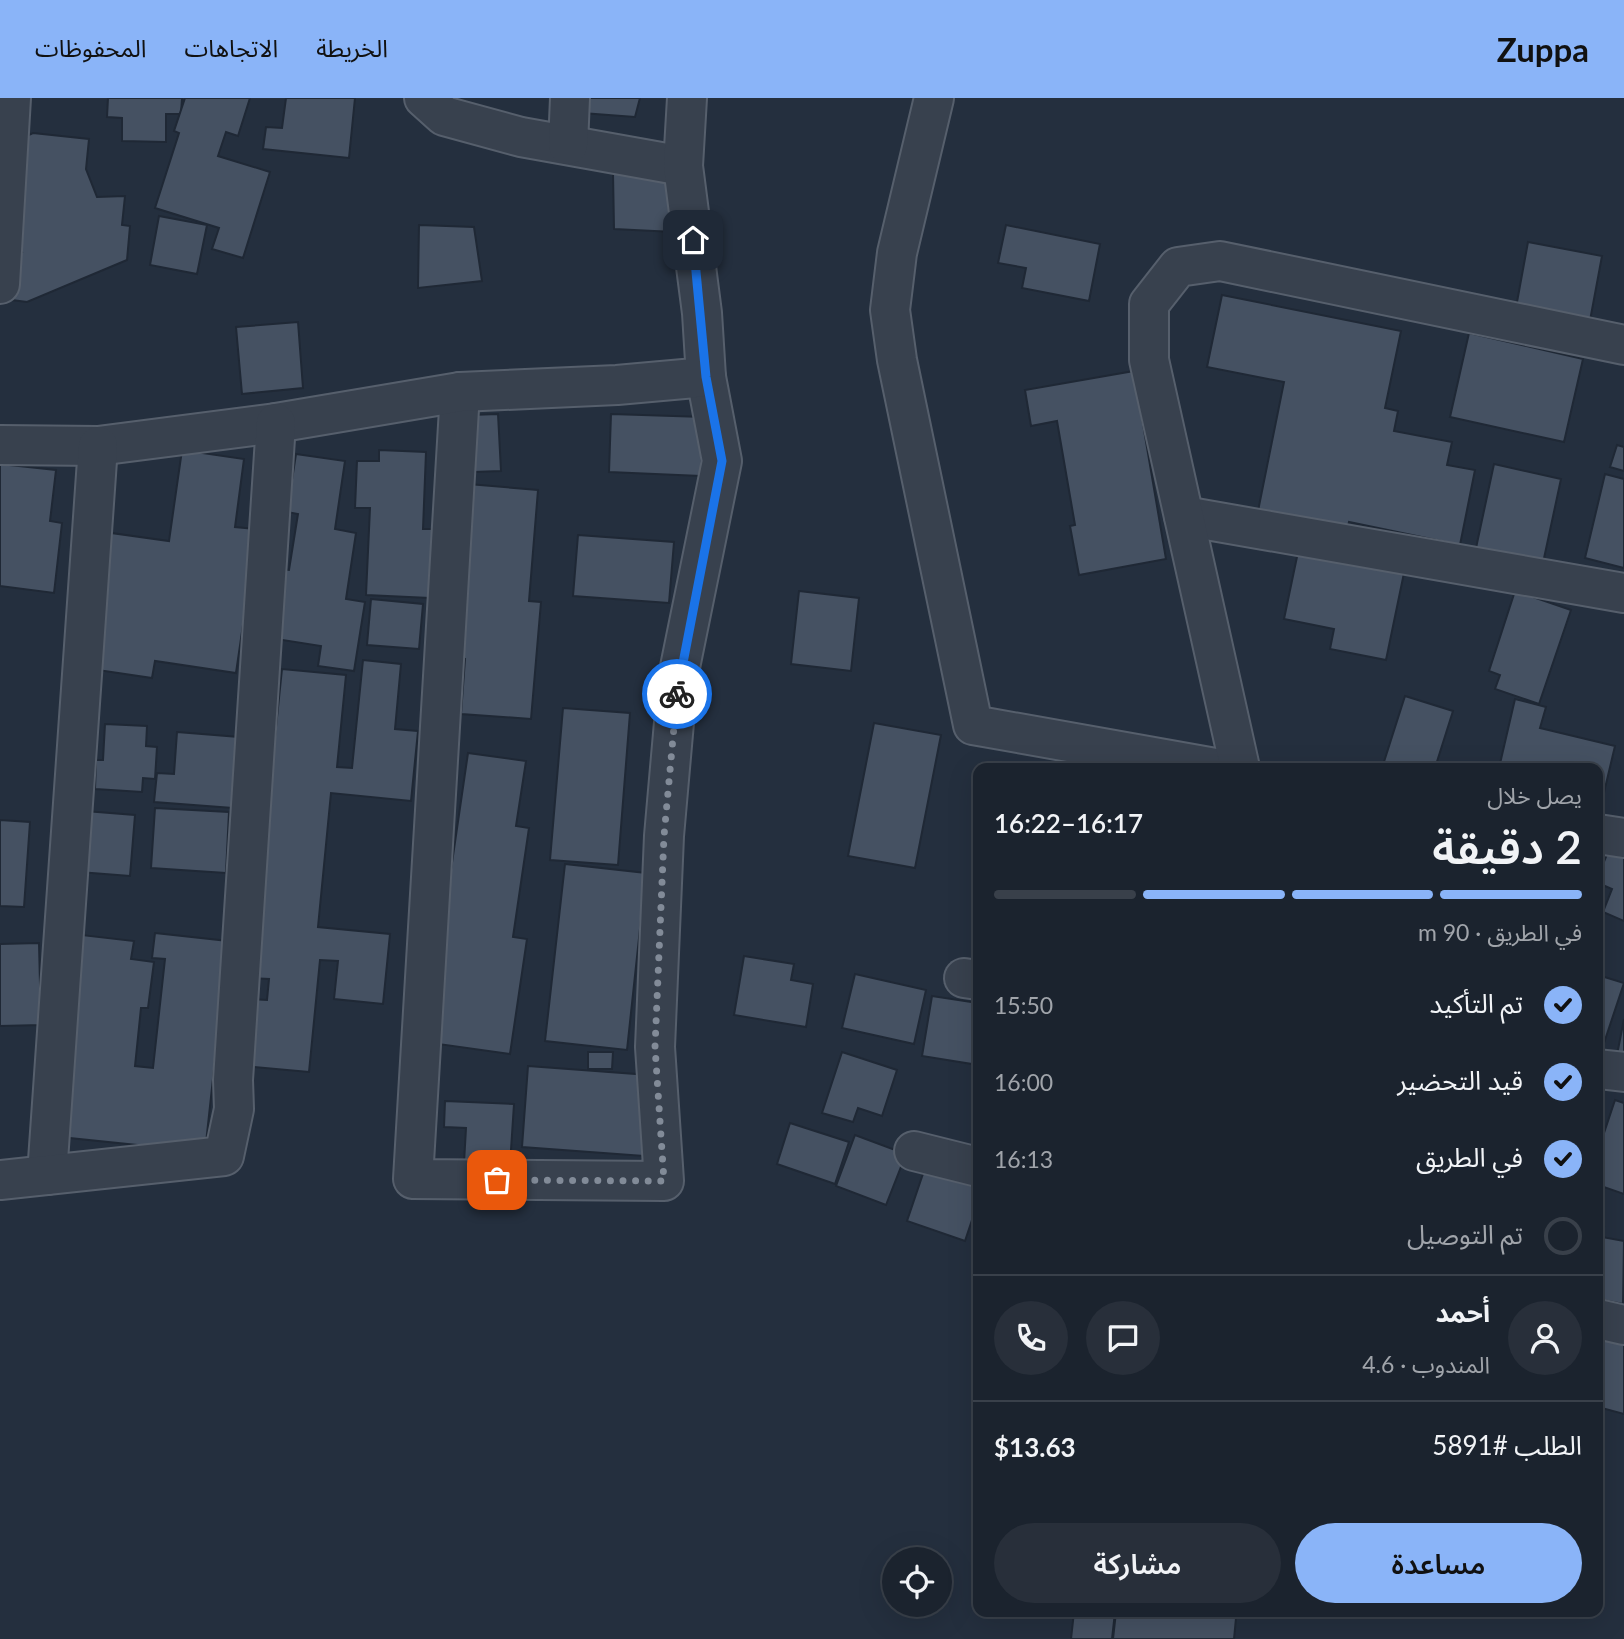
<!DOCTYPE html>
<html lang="ar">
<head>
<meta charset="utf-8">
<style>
	body { margin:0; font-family:Lato,"Noto Sans Arabic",sans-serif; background:#282f3a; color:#f1f3f6; direction:rtl; height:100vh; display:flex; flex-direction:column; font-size:26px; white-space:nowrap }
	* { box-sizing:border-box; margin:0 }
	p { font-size:23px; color:#a0a4aa }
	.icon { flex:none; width:38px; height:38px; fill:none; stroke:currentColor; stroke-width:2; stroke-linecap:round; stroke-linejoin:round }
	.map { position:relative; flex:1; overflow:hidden; direction:ltr }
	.panel { position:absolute; left:973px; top:665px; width:630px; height:854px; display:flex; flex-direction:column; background:#1b232e; border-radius:14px; box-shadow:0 7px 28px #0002,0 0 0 2px #39404a; direction:rtl }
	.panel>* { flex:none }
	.controls { position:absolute; left:882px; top:1449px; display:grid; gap:14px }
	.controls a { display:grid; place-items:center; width:70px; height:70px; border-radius:50%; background:#1b232e; box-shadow:0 7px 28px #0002,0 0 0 2px #39404a; font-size:35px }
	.pin { position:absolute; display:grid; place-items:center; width:60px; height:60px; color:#fff; margin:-30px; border-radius:14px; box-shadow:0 4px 10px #0006 }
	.courier { position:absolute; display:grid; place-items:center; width:70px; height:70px; margin:-35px; border:5px solid #1a73e8; border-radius:50%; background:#fff; color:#222; box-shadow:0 2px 9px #0007 }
	.head em { font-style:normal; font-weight:600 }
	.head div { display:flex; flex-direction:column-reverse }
	.head { display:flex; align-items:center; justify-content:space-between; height:119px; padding:0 21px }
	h1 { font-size:46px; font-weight:600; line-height:52px }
	.bar { display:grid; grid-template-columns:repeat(4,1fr); gap:10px 7px; align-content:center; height:84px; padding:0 21px }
	.bar i { height:9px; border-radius:5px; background:#39404a }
	.bar .selected { background:#8ab4f8 }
	.bar p { grid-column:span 4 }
	.line { display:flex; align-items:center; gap:18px; padding:0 21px; border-top:2px solid #39404a }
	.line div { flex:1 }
	.round { display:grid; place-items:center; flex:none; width:74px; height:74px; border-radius:37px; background:#282f3a }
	ol { padding:0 21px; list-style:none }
	li { display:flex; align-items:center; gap:21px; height:77px }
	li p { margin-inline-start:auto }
	li .icon { padding:7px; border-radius:50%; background:#8ab4f8; color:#111; stroke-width:4 }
	li:last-child { color:#a0a4aa }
	li i { width:38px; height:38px; border:4px solid #39404a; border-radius:50% }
	.primary-button { display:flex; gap:14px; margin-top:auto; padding:14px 21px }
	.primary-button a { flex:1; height:80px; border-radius:42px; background:#8ab4f8; color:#111; font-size:28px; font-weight:600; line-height:80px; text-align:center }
	.primary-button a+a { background:#282f3a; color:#f1f3f6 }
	header { display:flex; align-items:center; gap:42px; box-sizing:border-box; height:98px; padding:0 35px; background:#8ab4f8; color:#111 }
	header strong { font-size:33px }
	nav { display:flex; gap:38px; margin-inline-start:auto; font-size:24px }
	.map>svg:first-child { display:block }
</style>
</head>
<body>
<header>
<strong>Zuppa</strong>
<nav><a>الخريطة</a><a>الاتجاهات</a><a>المحفوظات</a></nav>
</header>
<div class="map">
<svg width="1624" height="1541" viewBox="0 0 1624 1541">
	<rect width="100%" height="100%" fill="#242f3e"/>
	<g fill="#455162" stroke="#1f2835" stroke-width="2">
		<polygon points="108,0 182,0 181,16 166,16 166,44 122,43 122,20 107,19"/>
		<polygon points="185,0 250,0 238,38 226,34 218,58 270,74 243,160 212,151 219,130 155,110 179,35 174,33"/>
		<polygon points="286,0 355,0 349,60 263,51 266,29 282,30"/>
		<polygon points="586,0 640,0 635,19 582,15"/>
		<polygon points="33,35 89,41 86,71 97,99 125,98 122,127 130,128 127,162 27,204 12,202 7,189 9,159 22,154 17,139 20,41"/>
		<polygon points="671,70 674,134 614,131 613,75"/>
		<polygon points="159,118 207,127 197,176 150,167"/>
		<polygon points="419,127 474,129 482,183 418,190"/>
		<polygon points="1006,127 1100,146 1089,203 1022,190 1026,170 998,165"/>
		<polygon points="1528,144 1602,158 1589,228 1515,215"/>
		<polygon points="1222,197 1401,233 1385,310 1398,313 1394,333 1452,344 1447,367 1475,372 1460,447 1349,424 1346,436 1257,418 1284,284 1207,269"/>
		<polygon points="298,224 303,290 242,296 236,229"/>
		<polygon points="1469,235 1583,261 1564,344 1450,319"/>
		<polygon points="1134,273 1166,461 1079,477 1070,428 1075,427 1057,323 1031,328 1025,292"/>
		<polygon points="498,316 501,373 473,374 470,317"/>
		<polygon points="611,316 704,319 701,378 609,374"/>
		<polygon points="1617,347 1624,349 1624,373 1610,369"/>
		<polygon points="182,352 244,361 235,429 257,431 236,575 155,563 152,580 91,571 111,435 169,443"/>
		<polygon points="379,352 426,354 423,431 433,431 430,500 366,497 370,410 355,410 357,363 379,363"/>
		<polygon points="296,356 345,363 335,431 356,435 346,501 365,504 354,573 318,568 321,548 276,541 279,471 289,472 298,416 287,414"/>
		<polygon points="0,366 56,372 50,423 62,425 54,495 0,488"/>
		<polygon points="1494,366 1561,381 1543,465 1476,450"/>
		<polygon points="1605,376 1624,381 1624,470 1585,460"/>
		<polygon points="468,386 538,392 529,503 541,504 531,621 461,616 465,561 453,560"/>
		<polygon points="578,437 674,444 669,505 573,498"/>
		<polygon points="1298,454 1404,475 1386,562 1330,551 1334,531 1284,521"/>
		<polygon points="799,493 859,500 851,573 791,566"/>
		<polygon points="1515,493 1571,512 1539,606 1495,591 1500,577 1489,573"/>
		<polygon points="371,501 423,506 419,551 367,547"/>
		<polygon points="363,562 401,566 395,631 418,633 411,703 331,695 318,829 390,836 383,906 334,901 338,863 320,862 309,974 244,968 251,901 267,902 269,881 250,880 282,571 346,577 337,669 352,670"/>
		<polygon points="1405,598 1453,613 1435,670 1382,670"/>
		<polygon points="1515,601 1546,609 1540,630 1615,648 1598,720 1598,670 1499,670"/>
		<polygon points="563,610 630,615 618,767 550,762"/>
		<polygon points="874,625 941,637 915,770 848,758"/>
		<polygon points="105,626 147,628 146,648 157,649 155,681 143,680 142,694 95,691 96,662 103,662"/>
		<polygon points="177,634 239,639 233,710 154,704 157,675 174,676"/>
		<polygon points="468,655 526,663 516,728 529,730 513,839 527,841 510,956 431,945 441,840"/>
		<polygon points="155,710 229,714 226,775 151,770"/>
		<polygon points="85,713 135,717 130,778 79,774"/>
		<polygon points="0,722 30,724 24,809 0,808"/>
		<polygon points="1610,749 1624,755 1624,823 1603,814 1612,791 1598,785 1598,778"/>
		<polygon points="565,766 646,775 627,952 545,943"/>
		<polygon points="155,835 228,843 205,1054 60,1039 82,837 134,843 131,861 154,864 148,910 141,910 135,968 153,970 165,861 152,860"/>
		<polygon points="39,845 41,927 0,928 0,846"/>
		<polygon points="744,858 794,866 791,882 813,886 806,929 734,917"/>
		<polygon points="855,876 926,892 914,946 842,930"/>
		<polygon points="1598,877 1624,885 1602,951 1598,950"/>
		<polygon points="932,898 978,905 972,966 922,958"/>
		<polygon points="1624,921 1624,963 1616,962"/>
		<polygon points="588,954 613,954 612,971 588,971"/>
		<polygon points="842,954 897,972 882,1018 858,1010 853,1024 822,1015"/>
		<polygon points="528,968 649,977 644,1058 522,1049"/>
		<polygon points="1615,1002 1624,1005 1624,1096 1598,1087 1598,1053"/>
		<polygon points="445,1003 514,1006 510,1067 464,1065 466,1030 444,1029"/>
		<polygon points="790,1025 849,1044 835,1086 777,1066"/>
		<polygon points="855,1037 906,1056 886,1107 836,1088"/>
		<polygon points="928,1061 978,1078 978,1104 965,1143 907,1123"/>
		<polygon points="1598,1128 1604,1129 1602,1139 1624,1143 1623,1206 1598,1201"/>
		<polygon points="1598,1239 1624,1246 1624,1316 1598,1309"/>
		<polygon points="1074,1514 1115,1514 1112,1541 1071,1541"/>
		<polygon points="1116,1514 1181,1514 1236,1520 1234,1541 1113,1541"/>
	</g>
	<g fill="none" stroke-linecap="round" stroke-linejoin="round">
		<g stroke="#565f6c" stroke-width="42">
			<g id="minor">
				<polyline points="424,0 444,18 521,39 683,68"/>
				<polyline points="934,0 897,155 890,212 897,262 973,627 1215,670"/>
				<polyline points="568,47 570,0"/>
				<polyline points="0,186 11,0"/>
				<polyline points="460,294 413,1081 664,1083 655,949 664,738 678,579 722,363 706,279"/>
				<polyline points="0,347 98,348 276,325 460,294 617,287 706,279 702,215 683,68 687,0"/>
				<polyline points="1184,418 1624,495"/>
				<polyline points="1240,670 1149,262 1149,206 1178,169 1220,163 1624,247"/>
				<polyline points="1598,736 1624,740"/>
				<polyline points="964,880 978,882"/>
				<polyline points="1598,971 1624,974"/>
				<polyline points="914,1053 978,1069"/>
				<polyline points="47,1077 98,348"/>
				<polyline points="0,1082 224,1058 234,1011 233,982 276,325"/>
				<polyline points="1598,1221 1624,1227"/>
			</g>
		</g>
		<use href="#minor" stroke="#38414e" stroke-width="38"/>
	</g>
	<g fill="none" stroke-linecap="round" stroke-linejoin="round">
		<polyline stroke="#828b98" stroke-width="7" stroke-dasharray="0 12.6" points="497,1082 664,1083 655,949 664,738 677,596"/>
		<polyline stroke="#1a73e8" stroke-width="9" points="677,596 722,363 706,279 693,142"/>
	</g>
</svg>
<div class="controls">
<a><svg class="icon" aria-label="locate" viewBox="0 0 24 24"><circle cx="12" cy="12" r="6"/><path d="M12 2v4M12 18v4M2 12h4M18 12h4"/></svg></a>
</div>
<div class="pin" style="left:497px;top:1082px;background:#ea580c"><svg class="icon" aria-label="bag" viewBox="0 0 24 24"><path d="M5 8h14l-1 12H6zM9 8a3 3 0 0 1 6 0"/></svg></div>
<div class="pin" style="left:693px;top:142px;background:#1f2937"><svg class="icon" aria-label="home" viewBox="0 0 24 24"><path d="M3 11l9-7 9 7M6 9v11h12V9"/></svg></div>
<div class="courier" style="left:677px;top:596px"><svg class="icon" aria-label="bike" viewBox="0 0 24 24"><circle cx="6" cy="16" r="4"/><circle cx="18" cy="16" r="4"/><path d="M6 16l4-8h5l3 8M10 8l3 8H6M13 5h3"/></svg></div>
<section class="panel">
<div class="head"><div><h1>2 دقيقة</h1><p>يصل خلال</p></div><em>16:17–16:22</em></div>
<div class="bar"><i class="selected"></i><i class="selected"></i><i class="selected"></i><i></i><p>في الطريق · 90 m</p></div>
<ol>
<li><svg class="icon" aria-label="check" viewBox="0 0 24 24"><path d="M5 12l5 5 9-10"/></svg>تم التأكيد<p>15:50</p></li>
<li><svg class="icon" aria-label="check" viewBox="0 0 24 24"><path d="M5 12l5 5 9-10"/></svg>قيد التحضير<p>16:00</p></li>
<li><svg class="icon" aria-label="check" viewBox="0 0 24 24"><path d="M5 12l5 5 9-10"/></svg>في الطريق<p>16:13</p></li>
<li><i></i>تم التوصيل</li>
</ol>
<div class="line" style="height:126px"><a class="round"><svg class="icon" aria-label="person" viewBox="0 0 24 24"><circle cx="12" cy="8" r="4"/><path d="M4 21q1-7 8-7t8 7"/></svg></a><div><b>أحمد</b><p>المندوب · 4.6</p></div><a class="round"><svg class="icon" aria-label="chat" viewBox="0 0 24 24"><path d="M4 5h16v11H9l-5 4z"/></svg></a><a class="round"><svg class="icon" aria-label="phone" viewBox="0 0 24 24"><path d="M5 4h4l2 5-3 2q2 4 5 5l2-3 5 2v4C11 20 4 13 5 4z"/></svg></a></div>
<div class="line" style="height:91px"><div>الطلب #5891</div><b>$13.63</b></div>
<div class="primary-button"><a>مساعدة</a><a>مشاركة</a></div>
</section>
</div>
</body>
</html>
